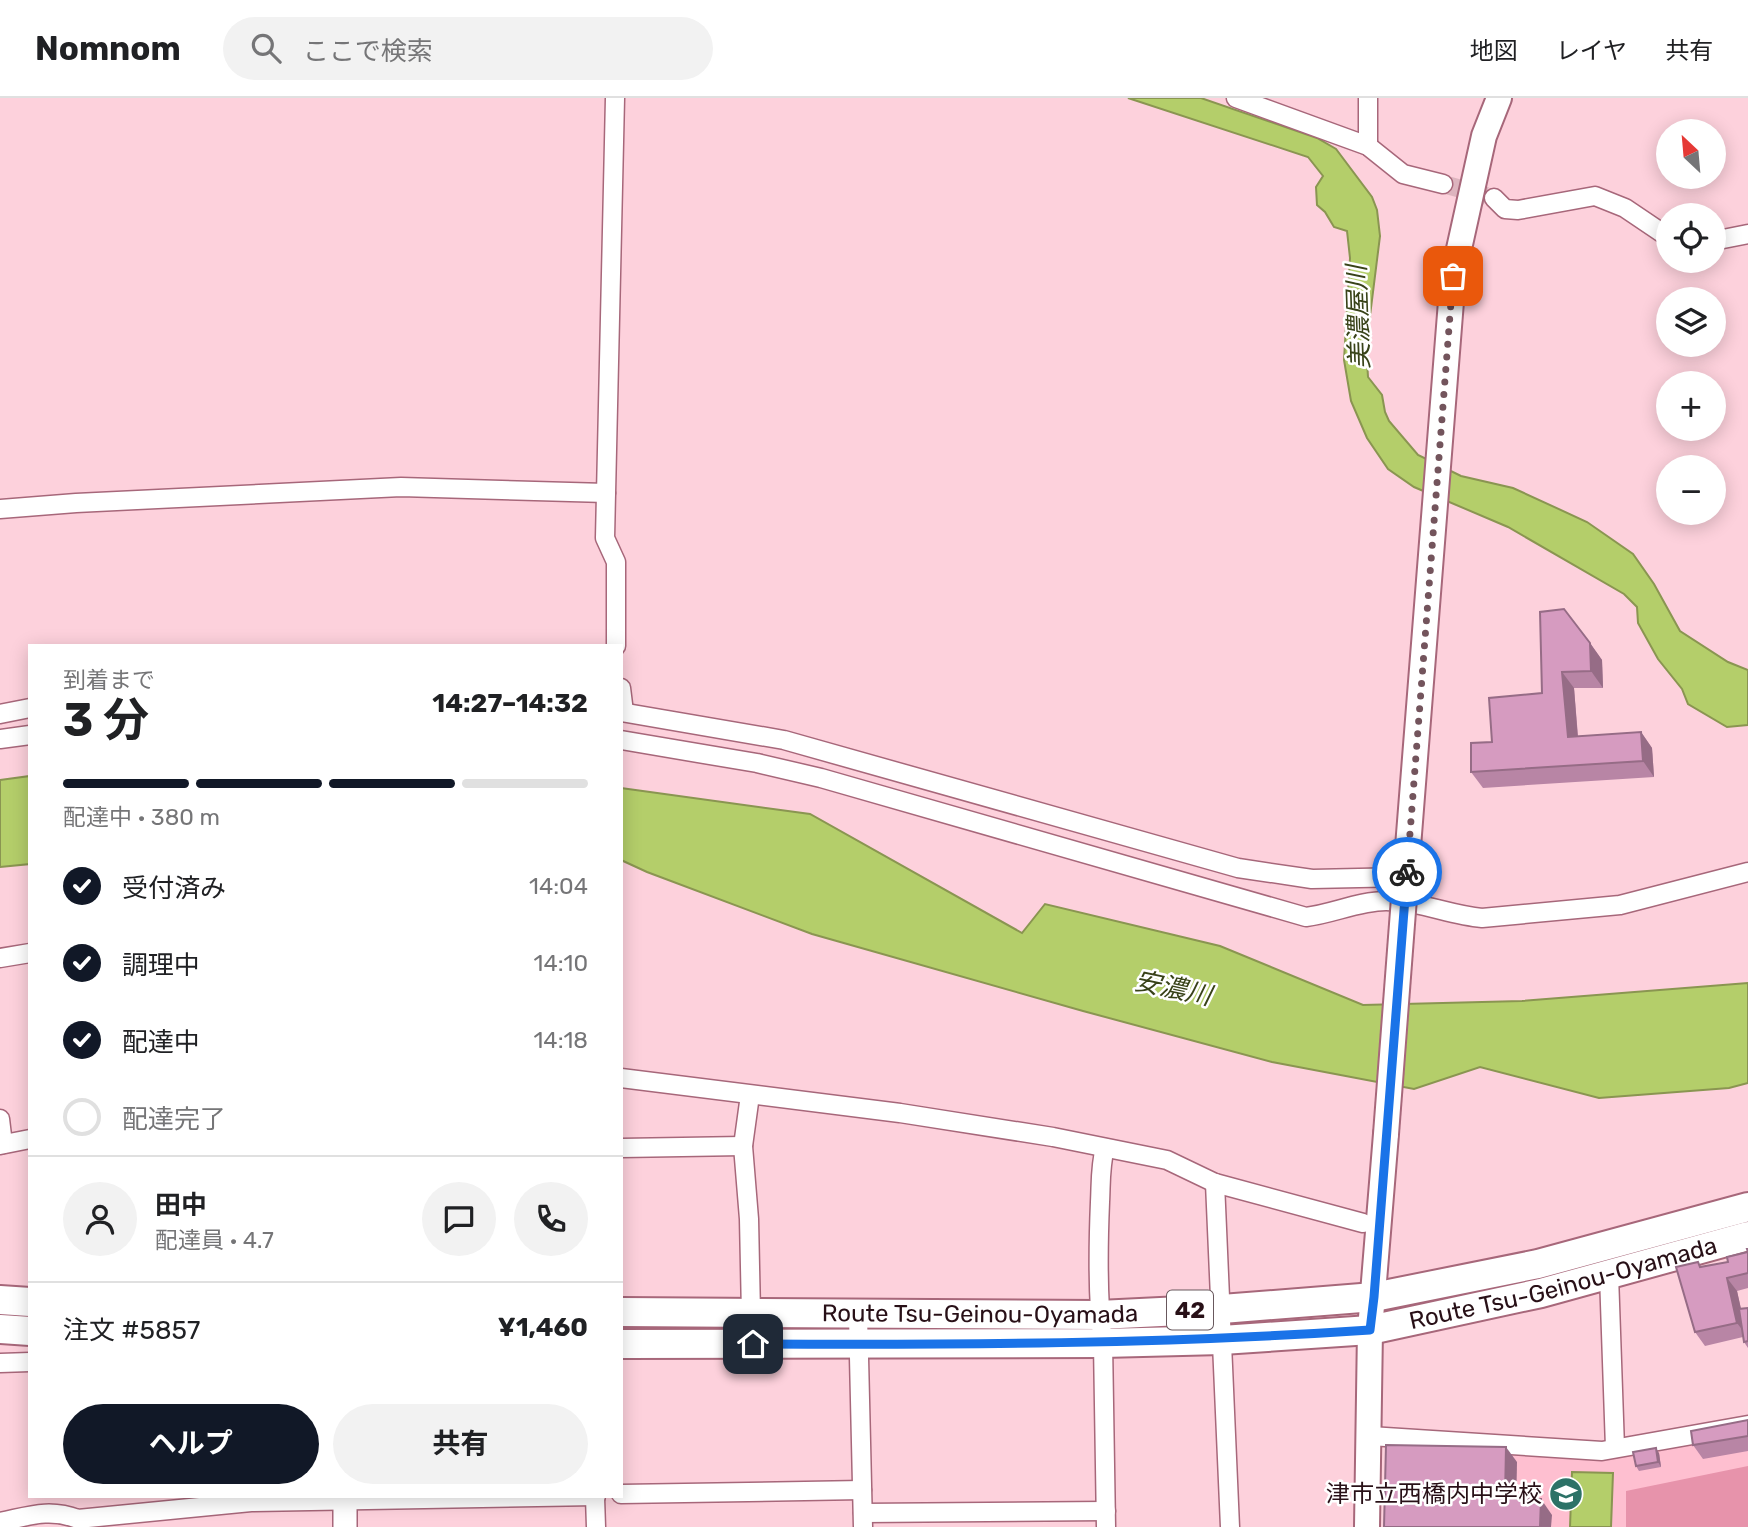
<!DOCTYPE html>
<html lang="ja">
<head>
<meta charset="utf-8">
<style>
	body { margin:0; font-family:Rubik,"Noto Sans JP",sans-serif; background:#f2f2f2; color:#202124; height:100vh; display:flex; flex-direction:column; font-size:26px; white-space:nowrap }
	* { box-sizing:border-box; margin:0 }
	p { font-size:23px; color:#757577 }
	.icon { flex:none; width:38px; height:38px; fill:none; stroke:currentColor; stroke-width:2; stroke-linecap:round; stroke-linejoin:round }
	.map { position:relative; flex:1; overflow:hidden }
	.sheet { position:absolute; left:28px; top:546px; width:595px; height:854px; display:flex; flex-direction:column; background:#fff; border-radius:0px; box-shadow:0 4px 18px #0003 }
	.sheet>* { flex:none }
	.needle { width:46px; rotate:334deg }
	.buttons { position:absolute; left:1656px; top:21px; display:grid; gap:14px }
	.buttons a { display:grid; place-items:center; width:70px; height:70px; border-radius:50%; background:#fff; box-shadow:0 4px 18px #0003; font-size:35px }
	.pin { position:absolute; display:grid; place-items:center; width:60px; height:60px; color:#fff; margin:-30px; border-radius:14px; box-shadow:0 4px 10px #0006 }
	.courier { position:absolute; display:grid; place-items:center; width:70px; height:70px; margin:-35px; border:5px solid #1a73e8; border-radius:50%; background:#fff; color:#222; box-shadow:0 2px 9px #0007 }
	.overview em { font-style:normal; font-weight:700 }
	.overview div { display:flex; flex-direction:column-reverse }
	.overview { display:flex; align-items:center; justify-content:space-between; height:119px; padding:0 35px }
	h1 { font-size:46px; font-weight:700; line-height:52px }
	.bar { display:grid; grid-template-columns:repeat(4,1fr); gap:10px 7px; align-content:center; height:84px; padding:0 35px }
	.bar i { height:9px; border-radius:5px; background:#e0e0e0 }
	.bar .current { background:#111827 }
	.bar p { grid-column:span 4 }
	.line { display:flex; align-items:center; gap:18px; padding:0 35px; border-top:2px solid #e0e0e0 }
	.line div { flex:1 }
	.round { display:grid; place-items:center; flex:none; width:74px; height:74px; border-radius:37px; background:#f2f2f2 }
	ol { padding:0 35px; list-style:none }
	li { display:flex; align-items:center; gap:21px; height:77px }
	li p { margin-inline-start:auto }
	li .icon { padding:7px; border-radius:50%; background:#111827; color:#fff; stroke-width:4 }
	li:last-child { color:#757577 }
	li i { width:38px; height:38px; border:4px solid #e0e0e0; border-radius:50% }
	.action { display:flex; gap:14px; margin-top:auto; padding:14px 35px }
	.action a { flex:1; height:80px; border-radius:42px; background:#111827; color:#fff; font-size:28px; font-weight:700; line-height:80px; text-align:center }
	.action a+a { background:#f2f2f2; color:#202124 }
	header { display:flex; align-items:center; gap:42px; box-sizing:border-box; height:98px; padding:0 35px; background:#fff; border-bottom:2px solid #e0e0e0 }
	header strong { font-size:33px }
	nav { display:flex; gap:38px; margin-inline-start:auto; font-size:24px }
	.search { width:490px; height:63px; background:#f2f2f2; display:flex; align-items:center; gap:18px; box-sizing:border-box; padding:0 24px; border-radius:38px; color:#757577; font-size:26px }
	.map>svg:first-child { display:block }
</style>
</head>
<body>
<header>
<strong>Nomnom</strong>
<div class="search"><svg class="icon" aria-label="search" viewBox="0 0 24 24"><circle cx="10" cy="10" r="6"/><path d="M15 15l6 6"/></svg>ここで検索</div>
<nav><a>地図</a><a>レイヤ</a><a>共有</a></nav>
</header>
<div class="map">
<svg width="1748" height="1429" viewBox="0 0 1748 1429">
	<rect width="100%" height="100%" fill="#fdd1dc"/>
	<polygon fill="#febfd0" points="1748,1337 1748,1429 1384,1429 1391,1349 1601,1362"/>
	<polygon fill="#e793ab" points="1748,1368 1748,1429 1626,1429 1626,1393"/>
	<g fill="#b4ce6a" stroke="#8a9551" stroke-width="2">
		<polygon points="1128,0 1201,0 1317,40 1336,51 1372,99 1377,112 1380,138 1369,226 1367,262 1368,279 1382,297 1385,314 1389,323 1418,357 1461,378 1513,390 1587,424 1633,456 1654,486 1680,533 1728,564 1748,572 1748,627 1727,629 1688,606 1682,591 1658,561 1638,525 1637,509 1624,496 1508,429 1414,389 1388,371 1367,340 1351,303 1344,262 1350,160 1347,133 1334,129 1325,114 1317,107 1316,89 1323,78 1308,59"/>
		<polygon points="30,678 30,766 0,769 0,682"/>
		<polygon points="621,690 810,716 1022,835 1045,806 1220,848 1363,907 1522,903 1748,885 1748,985 1729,990 1599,1000 1480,969 1414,991 1272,964 1083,913 812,836 647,774 621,762"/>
		<polygon points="1572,1374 1613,1375 1611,1429 1570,1429"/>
	</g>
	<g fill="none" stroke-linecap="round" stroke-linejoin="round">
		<polyline stroke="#ddb4be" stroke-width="18" stroke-dasharray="18 9" stroke-linecap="butt" points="1443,86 1494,100"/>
		<g stroke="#a7677a" stroke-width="21">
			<g id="minor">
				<polyline points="615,0 605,440 616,464 616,548"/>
				<polyline points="1236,0 1368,48 1403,76 1443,86"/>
				<polyline points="1368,48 1368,0"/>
				<polyline points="1494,100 1505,111 1518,112 1595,98 1625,110 1668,139"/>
				<polyline points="1713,143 1748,136"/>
				<polyline points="0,411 76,405 401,389 606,395"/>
				<polyline points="621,590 624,614"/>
				<polyline points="621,614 784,642 1238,770 1312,781 1406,779"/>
				<polyline points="0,616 30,610"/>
				<polyline points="0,641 30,637"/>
				<path d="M621,642L757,665L821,680L1306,819C1332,816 1359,803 1386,803C1420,803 1449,817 1482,820L1620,807L1748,774"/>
				<polyline points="0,860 30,855"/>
				<polyline points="621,980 900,1015 1053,1039 1167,1062 1215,1085 1363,1125"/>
				<polyline points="750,997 743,1048 749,1121 751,1216"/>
				<polyline points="0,1021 3,1046"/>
				<polyline points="0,1047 30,1041"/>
				<polyline points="621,1050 743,1048"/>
				<path d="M1105,1050C1100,1068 1101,1086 1100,1104C1098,1151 1097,1199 1103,1245L1106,1429"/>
				<polyline points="1215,1085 1230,1429"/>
				<polyline points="1609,1177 1615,1350"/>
				<polyline points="858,1217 863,1429"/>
				<polyline points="0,1265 30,1264"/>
				<polyline points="1370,1338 1602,1353 1748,1327"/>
				<polyline points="621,1396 862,1392"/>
				<polyline points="595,1399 596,1429"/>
				<polyline points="863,1415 1106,1413"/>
				<path d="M0,1424C29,1418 49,1410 78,1421L251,1404L596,1398"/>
			</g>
		</g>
		<g stroke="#a7677a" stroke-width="26">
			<polyline id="tertiary" points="345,1398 345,1429"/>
		</g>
		<g stroke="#a7677a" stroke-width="28">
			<g id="secondary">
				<polyline points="1405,787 1453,178 1484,38 1499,0"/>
				<polyline points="1367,1429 1370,1232 1386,1036"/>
			</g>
		</g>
		<g stroke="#a7677a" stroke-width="32">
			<g id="primary">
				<polyline points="0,1202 30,1204"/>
				<path id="s1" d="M621,1214L1099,1217L1222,1211L1374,1199L1538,1166L1748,1109"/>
				<polyline points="0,1231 30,1233"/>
				<path id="s2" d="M621,1246L1103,1245L1222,1242L1370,1232L1541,1195L1748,1138"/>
			</g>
		</g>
		<use href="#minor" stroke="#fff" stroke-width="18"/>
		<use href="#tertiary" stroke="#fff" stroke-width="23"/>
		<use href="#secondary" stroke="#fff" stroke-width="24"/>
		<use href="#primary" stroke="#fff" stroke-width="28"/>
		<g stroke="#a7677a" stroke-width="28" stroke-linecap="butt">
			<polyline id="secondary-bridge" points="1386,1036 1405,787"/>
		</g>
		<use href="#secondary-bridge" stroke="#fff" stroke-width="24"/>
	</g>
	<g fill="#b885a5">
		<polygon points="1590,545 1602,562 1603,590 1574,590 1578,638 1641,634 1652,650 1654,679 1483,690 1471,674 1492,644"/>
		<polygon points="1748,1151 1748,1190 1737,1193 1741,1211 1748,1210 1748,1250 1744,1244 1743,1239 1705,1248 1695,1234 1698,1164 1701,1169 1728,1164 1748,1154"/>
		<polygon points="1748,1322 1748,1353 1703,1361 1693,1347"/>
		<polygon points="1659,1355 1661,1369 1639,1373 1636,1368"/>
	</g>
	<g fill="#966c86">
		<polygon points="1590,545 1602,562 1603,590 1591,573"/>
		<polygon points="1562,574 1574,590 1579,655 1568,639"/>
		<polygon points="1641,634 1652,650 1654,679 1643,663"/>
		<polygon points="1727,1180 1737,1193 1747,1238 1737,1225"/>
		<polygon points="1506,1349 1517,1364 1516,1416 1505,1400"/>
		<polygon points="1656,1350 1659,1355 1661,1369 1658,1364"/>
		<polygon points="1541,1401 1552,1417 1551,1429 1540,1429"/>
	</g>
	<g fill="#d69bc0" stroke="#966c86" stroke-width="2">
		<polygon points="1564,511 1590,545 1591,573 1562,574 1568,639 1641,634 1643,663 1471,674 1471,645 1492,644 1489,600 1542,595 1540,514"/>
		<polygon points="1747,1151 1748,1151 1748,1175 1727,1180 1737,1225 1695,1234 1676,1169 1698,1164 1700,1169 1728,1164 1727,1159 1748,1154"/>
		<polygon points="1748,1210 1748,1243 1744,1244 1739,1211"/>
		<polygon points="1748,1322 1748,1338 1693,1347 1691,1333"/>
		<polygon points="1386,1347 1506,1349 1505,1400 1541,1401 1540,1429 1384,1429"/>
		<polygon points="1656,1350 1658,1364 1636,1368 1633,1354"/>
	</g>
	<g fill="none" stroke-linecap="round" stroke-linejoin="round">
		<polyline stroke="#73545c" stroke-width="7" stroke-dasharray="0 12.6" points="1407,774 1453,178"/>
		<path stroke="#1a73e8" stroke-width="9" d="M753,1246C959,1247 1164,1246 1370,1232L1374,1199L1407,774"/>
	</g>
	<defs>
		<g id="school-disc" transform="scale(1.75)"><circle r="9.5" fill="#2c7267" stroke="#fff"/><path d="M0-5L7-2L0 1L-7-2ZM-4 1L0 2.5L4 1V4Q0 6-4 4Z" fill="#fff"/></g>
	</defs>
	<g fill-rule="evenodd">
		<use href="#school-disc" x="1566" y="1396"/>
	</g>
	<g text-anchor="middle" stroke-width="5" stroke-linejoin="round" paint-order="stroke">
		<rect fill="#fff" stroke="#68585d" stroke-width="2" x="1167" y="1192.5" width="46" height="39" rx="5"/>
		<g font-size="23" font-weight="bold" fill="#281017">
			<text x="1190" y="1220">42</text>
		</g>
		<g font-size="24" fill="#281017" stroke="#fff">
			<text dy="8" stroke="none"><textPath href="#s2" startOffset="948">Route Tsu-Geinou-Oyamada</textPath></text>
			<text dy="8" stroke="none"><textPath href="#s1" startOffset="359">Route Tsu-Geinou-Oyamada</textPath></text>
		</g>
		<g font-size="24" fill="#281017" stroke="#fff" text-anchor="end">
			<text x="1542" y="1404">津市立西橋内中学校</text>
		</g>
		<g font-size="26" font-style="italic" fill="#384218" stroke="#fff">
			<text transform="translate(1358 219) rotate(-92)" y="9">美濃屋川</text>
			<text transform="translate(1173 890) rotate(12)" y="9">安濃川</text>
		</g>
	</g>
</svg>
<div class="buttons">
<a><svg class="needle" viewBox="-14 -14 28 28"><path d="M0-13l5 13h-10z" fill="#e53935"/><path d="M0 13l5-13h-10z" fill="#757577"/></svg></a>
<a><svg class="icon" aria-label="locate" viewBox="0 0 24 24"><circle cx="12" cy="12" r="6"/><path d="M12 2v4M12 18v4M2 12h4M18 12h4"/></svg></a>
<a><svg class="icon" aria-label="layers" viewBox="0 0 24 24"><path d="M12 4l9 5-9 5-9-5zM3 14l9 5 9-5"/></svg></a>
<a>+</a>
<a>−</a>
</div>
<div class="pin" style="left:1453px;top:178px;background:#ea580c"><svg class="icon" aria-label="bag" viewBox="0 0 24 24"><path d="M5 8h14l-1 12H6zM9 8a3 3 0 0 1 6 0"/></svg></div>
<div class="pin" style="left:753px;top:1246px;background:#1f2937"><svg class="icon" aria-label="home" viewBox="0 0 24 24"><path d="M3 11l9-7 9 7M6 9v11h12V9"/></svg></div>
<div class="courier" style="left:1407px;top:774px"><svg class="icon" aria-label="bike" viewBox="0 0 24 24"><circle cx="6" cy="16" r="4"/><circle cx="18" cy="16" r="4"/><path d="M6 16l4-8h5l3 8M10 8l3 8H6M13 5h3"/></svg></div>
<section class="sheet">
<div class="overview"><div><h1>3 分</h1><p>到着まで</p></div><em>14:27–14:32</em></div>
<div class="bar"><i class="current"></i><i class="current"></i><i class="current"></i><i></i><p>配達中 · 380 m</p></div>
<ol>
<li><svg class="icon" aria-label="check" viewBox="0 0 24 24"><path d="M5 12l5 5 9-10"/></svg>受付済み<p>14:04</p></li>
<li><svg class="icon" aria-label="check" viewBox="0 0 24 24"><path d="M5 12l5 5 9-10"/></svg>調理中<p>14:10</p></li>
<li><svg class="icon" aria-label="check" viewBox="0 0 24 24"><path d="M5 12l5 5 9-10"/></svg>配達中<p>14:18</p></li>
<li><i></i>配達完了</li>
</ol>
<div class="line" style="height:126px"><a class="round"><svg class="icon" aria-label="person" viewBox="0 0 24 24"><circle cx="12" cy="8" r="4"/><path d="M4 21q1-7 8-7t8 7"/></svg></a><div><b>田中</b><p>配達員 · 4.7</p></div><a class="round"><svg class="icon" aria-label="chat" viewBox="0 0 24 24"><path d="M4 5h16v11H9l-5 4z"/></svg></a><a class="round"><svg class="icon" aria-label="phone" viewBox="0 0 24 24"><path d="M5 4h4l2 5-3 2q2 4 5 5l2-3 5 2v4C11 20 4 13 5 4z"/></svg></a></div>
<div class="line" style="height:91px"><div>注文 #5857</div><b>¥1,460</b></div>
<div class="action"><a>ヘルプ</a><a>共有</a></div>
</section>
</div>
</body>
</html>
